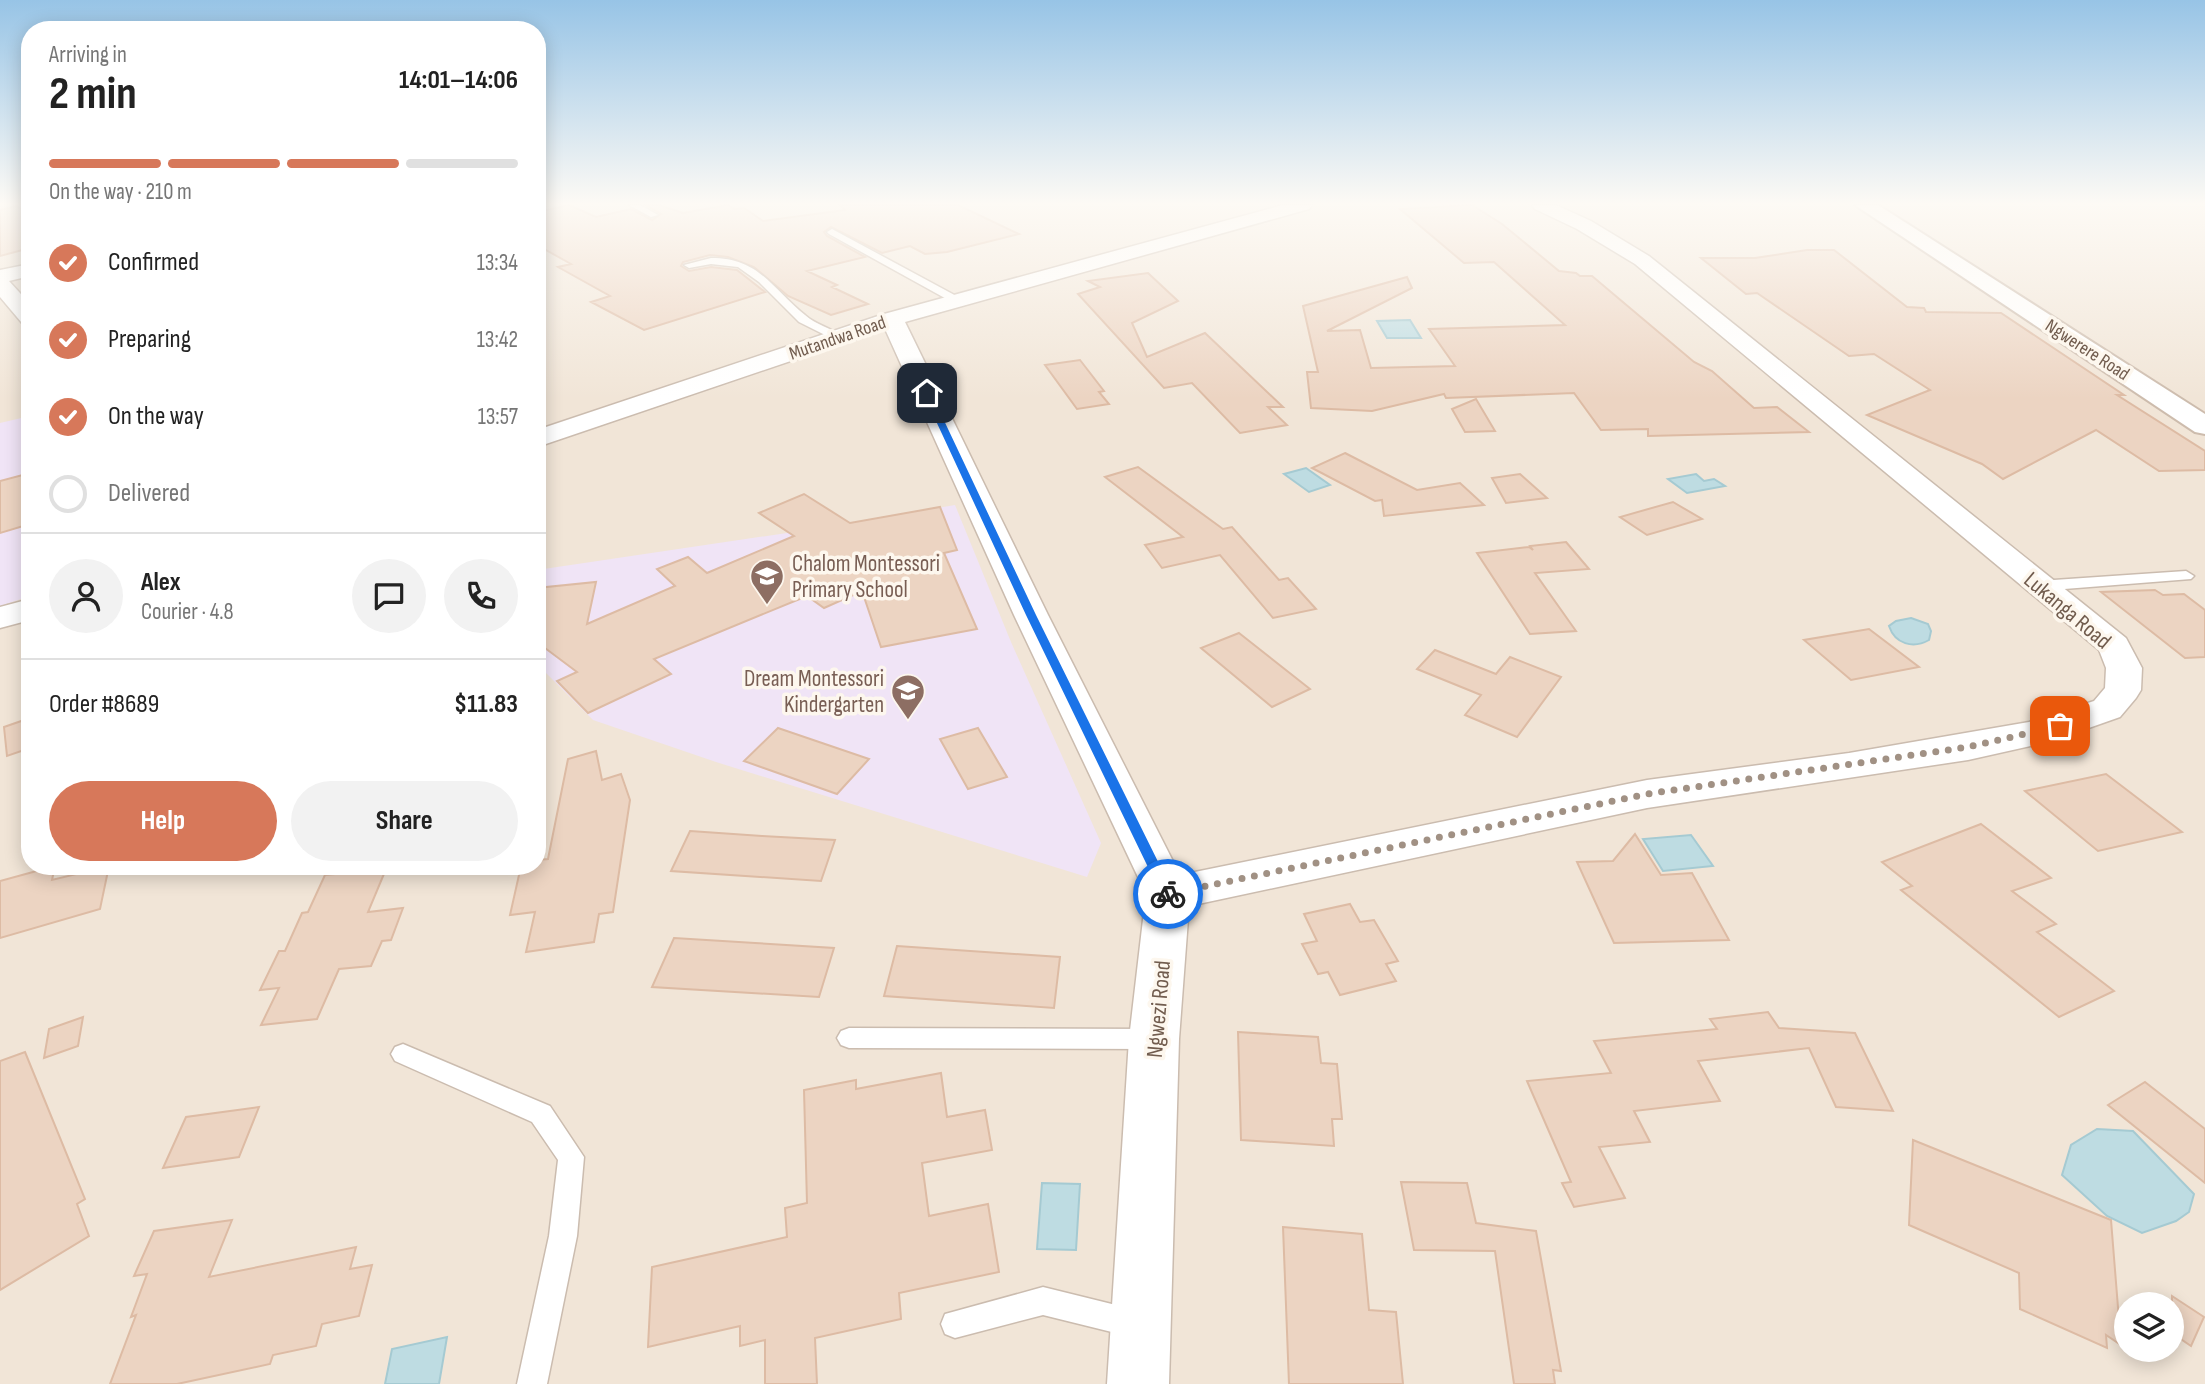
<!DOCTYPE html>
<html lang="en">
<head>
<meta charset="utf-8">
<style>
	body { margin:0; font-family:"Sofia Sans Condensed",sans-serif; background:#f2f2f2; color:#222; height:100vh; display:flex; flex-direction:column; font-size:26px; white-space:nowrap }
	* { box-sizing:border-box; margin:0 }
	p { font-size:23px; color:#767676 }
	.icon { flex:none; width:38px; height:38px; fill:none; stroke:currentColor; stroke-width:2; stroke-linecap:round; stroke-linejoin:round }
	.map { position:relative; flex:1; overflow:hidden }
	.sheet { position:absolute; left:21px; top:21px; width:525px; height:854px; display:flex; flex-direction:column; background:#fff; border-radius:28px; box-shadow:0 4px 18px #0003 }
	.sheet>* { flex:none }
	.fabs { position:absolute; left:2114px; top:1292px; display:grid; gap:14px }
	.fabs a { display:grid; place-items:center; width:70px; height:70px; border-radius:50%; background:#fff; box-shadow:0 4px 18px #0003; font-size:35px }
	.pin { position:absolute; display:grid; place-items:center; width:60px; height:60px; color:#fff; margin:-30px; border-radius:14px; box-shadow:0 4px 10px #0006 }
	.courier { position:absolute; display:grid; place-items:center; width:70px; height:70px; margin:-35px; border:5px solid #1a73e8; border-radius:50%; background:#fff; color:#222; box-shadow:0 2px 9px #0007 }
	.summary em { font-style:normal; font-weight:700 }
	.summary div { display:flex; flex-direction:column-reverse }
	.summary { display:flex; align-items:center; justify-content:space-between; height:119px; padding:0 28px }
	h1 { font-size:46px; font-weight:700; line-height:52px }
	.bar { display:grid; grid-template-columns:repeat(4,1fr); gap:10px 7px; align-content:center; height:84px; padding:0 28px }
	.bar i { height:9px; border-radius:5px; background:#e0e0e0 }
	.bar .active { background:#d7785a }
	.bar p { grid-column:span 4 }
	.line { display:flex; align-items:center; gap:18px; padding:0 28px; border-top:2px solid #e0e0e0 }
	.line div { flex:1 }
	.round { display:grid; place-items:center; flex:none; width:74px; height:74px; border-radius:37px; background:#f2f2f2 }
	ol { padding:0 28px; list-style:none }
	li { display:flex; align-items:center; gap:21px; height:77px }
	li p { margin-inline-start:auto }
	li .icon { padding:7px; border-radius:50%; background:#d7785a; color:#fff; stroke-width:4 }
	li:last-child { color:#767676 }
	li i { width:38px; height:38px; border:4px solid #e0e0e0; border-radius:50% }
	.action { display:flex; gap:14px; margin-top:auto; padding:14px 28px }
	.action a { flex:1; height:80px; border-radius:42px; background:#d7785a; color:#fff; font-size:28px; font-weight:700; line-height:80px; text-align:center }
	.action a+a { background:#f2f2f2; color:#222 }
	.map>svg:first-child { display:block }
</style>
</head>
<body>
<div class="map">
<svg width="2205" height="1384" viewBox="0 0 2205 1384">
	<rect width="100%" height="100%" fill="#faf3e8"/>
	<path fill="#f1e5d7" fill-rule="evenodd" d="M0,205H30V866H537V205H2205V1384H0ZM2126,1304H2172V1349H2126Z"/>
	<g fill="#f0e4f6">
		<polygon points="30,416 30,596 0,606 0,423"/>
		<polygon points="955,505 1011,642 1101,843 1087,877 716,762 593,720 537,664 537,570 807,530"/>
	</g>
	<g fill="#bedce2" stroke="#a5cad2" stroke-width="2">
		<polygon points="1410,320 1421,338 1387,338 1377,321"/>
		<polygon points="1306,468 1330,485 1309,492 1284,474"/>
		<polygon points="1696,474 1704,481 1714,479 1725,486 1687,493 1668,479"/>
		<path d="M1911,618L1928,624L1931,631L1929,640C1913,649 1895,644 1889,626L1896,621Z"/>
		<polygon points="1691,835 1713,866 1663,871 1643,839"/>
		<polygon points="2097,1129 2133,1131 2194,1194 2189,1212 2176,1221 2142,1233 2107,1216 2062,1175 2071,1145"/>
		<polygon points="1042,1183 1080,1184 1076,1250 1037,1249"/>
		<polygon points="447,1337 439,1384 385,1384 392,1349"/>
	</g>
	<g fill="#ecd4c2" stroke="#ddbba4" stroke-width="2">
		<polygon points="569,205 596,217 631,209 652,220 661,214 646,205 659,205 683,213 728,205 735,209 744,208 763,221 845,210 840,205 958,205 1019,234 947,252 925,254 910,246 882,253 831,227 824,232 827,236 865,257 807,271 837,285 832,287 868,304 831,315 788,296 754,267 728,257 710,255 683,262 681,266 689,271 711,267 737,270 765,292 644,330 591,302 610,296 558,267 571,264 537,245 537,212"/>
		<polygon points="1472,205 1502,224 1559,271 1576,273 1580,276 1592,276 1694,362 1712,371 1754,408 1777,407 1809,432 1648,436 1648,429 1601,430 1574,393 1446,398 1444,394 1372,411 1311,408 1307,372 1318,372 1303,306 1407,277 1412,288 1327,331 1360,330 1371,368 1455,366 1429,329 1565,325 1494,262 1464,263 1400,209"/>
		<polygon points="16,206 30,213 30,248 0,256 0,210"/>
		<polygon points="1807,250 1834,250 1907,307 1924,308 1926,312 2001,313 2124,395 2117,395 2205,451 2205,470 2159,471 2096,430 2003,479 1982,464 1867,415 1930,390 1874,354 1849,356 1757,293 1746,294 1701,258 1755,258"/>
		<polygon points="1148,273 1178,301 1132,323 1147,357 1205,333 1283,407 1268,407 1287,425 1240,433 1192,383 1164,388 1078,294 1100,287 1088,281"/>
		<polygon points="1080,360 1104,391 1099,392 1109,404 1077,409 1045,365"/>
		<polygon points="1476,399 1495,431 1465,432 1452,409"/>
		<polygon points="1345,453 1417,490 1460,483 1484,505 1384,516 1382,500 1375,501 1312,468"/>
		<polygon points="1138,467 1223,529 1232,527 1279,580 1288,578 1316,609 1273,618 1220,555 1162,568 1145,545 1183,537 1105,477"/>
		<polygon points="30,473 30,524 0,533 0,481"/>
		<polygon points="1520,474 1547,498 1506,503 1492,478"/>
		<polygon points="804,494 850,523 940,507 957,550 944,553 977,629 881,647 862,591 824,608 807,596 654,659 671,674 588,713 557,681 577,672 537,642 537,588 596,582 587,624 675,586 657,569 688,557 707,573 794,536 759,513"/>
		<polygon points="1673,502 1702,519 1647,535 1620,517"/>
		<polygon points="1566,542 1589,569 1535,573 1576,631 1530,634 1477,553 1529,547 1533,550 1530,546"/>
		<polygon points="2155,590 2163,595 2184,594 2205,610 2205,657 2185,658 2101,592"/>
		<polygon points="1869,629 1919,667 1851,680 1804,640"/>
		<polygon points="1239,633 1310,689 1272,707 1201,648"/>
		<polygon points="1435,650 1496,674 1510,657 1561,677 1517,737 1465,715 1481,695 1417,669"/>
		<polygon points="30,718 30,748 7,756 4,727"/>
		<polygon points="778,728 869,759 837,794 744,761"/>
		<polygon points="978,728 1007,777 968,789 940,739"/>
		<polygon points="596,751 602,780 621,774 630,800 613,912 599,914 594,942 526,952 535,912 510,915 521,866 537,866 537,860 548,859 568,759"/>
		<polygon points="2106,774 2182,832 2098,851 2025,791"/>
		<polygon points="1981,824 2051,878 2012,891 2056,924 2037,932 2114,991 2059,1017 1901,890 1912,886 1882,862"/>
		<polygon points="690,831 762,836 835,840 821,881 671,871"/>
		<polygon points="1635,834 1661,875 1692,873 1729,940 1614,943 1577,862 1613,861"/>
		<polygon points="55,866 52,880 109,866 100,909 0,938 0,881"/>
		<polygon points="386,869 368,912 403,908 391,940 382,941 371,966 339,969 317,1019 261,1025 279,988 260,990 279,951 285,951 302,913 308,912 325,875"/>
		<polygon points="1350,904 1360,922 1374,920 1398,961 1386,964 1396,981 1340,995 1328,972 1318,974 1302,944 1317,941 1304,914"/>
		<polygon points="674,938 755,943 834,948 819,997 652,987"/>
		<polygon points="897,946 1060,957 1054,1008 884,996"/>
		<polygon points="1768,1012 1779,1028 1855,1033 1893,1111 1836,1107 1809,1048 1698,1061 1720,1101 1634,1111 1650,1142 1599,1147 1625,1198 1574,1207 1562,1183 1571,1182 1527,1081 1611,1073 1594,1041 1717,1029 1710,1019"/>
		<polygon points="83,1017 78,1046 44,1058 49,1029"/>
		<polygon points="1238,1032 1318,1037 1321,1063 1337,1064 1342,1119 1332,1119 1334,1146 1241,1140"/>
		<polygon points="25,1052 85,1199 77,1204 89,1236 0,1290 0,1061"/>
		<polygon points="941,1073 947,1117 985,1110 992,1150 922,1163 929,1216 988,1204 999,1272 899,1293 901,1319 815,1338 817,1384 765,1384 765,1340 740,1346 740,1326 648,1347 652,1267 787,1237 785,1208 807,1203 804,1090 856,1080 856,1089"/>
		<polygon points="2145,1082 2205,1129 2205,1183 2108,1105"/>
		<polygon points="259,1107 239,1157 163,1168 186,1117"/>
		<polygon points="1913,1140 2111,1220 2121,1345 2106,1335 2107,1348 2020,1309 2019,1273 1909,1225"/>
		<polygon points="1401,1182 1467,1183 1476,1223 1536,1231 1561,1371 1553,1370 1555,1384 1514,1384 1495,1251 1414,1250"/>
		<polygon points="232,1220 209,1277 356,1247 350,1269 372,1265 359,1316 322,1324 316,1346 273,1355 270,1364 177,1384 110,1384 136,1315 131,1317 147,1274 134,1276 154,1231"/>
		<polygon points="1283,1227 1362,1234 1369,1310 1396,1312 1403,1384 1289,1384"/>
		<polygon points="2172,1296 2204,1317 2191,1346 2172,1333"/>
	</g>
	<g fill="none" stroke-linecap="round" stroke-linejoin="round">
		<g stroke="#cbbcaf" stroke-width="3">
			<g id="lane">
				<polygon points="629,205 640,205 658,215 651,217"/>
				<polygon points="832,229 960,298 961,300 952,302 829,234 827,232"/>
				<path d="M711,258C760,258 771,288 805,315C816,325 832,328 843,337L833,339L799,322L759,282L738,267L711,264L689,268L684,265Z"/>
				<polygon points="2186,571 2194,576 2191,579 2039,591 2031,586 2039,581"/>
				<polygon points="849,1028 1151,1029 1159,1032 1163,1039 1159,1046 1151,1049 849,1048 841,1045 837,1038 841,1031"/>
				<polygon points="403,1044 550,1106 584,1157 577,1236 547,1384 517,1384 549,1236 558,1160 532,1122 395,1061 391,1054 395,1047"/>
				<polygon points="1043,1287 1132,1309 1142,1313 1146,1323 1142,1333 1132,1337 1043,1315 955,1338 945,1334 941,1324 945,1314"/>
			</g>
		</g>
		<g stroke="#cbbcaf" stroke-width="3">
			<g id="street">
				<polygon points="1283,205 1312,205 1309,209 905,322 1048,615 1180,875 1647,780 1849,753 2029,722 2094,701 2105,688 2106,668 2099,650 1635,264 1577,229 1535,209 1532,205 1556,205 1591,221 1649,256 2126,638 2142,668 2141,690 2136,698 2120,717 2049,742 1968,760 1647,808 1189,906 1179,1039 1169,1384 1107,1384 1129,1039 1146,894 1014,615 885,329 537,447 537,430 884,314"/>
				<polygon points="30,264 30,276 9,281 30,304 30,325 22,323 0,297 0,270"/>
				<polygon points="30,599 30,620 0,628 0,607"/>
			</g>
		</g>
		<g stroke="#cdbcad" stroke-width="4">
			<polygon id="secondary" points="1855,205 1878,205 2205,414 2205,434 2195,432"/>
		</g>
		<use href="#lane" fill="#fff" fill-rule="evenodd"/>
		<use href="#street" fill="#fff" fill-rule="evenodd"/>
		<use href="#secondary" fill="#fff" fill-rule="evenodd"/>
	</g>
	<linearGradient id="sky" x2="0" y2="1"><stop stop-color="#97c4e6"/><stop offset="0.51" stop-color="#fdfaf5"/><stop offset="1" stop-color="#fdfaf5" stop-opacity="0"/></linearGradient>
	<rect width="2205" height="399" fill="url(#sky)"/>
	<polygon fill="#1a73e8" points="927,390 931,393 1036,615 1174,894 1172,897 1163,897 1161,894 1026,615 923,393"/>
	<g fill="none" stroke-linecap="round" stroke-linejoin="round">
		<polyline stroke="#a19184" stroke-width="7" stroke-dasharray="0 12.6" points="1168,894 1647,794 1968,747 2060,726"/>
	</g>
	<defs>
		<g id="school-pin" transform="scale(1.75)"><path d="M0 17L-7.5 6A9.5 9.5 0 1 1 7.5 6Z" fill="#8d6e63" stroke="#fdf7ee"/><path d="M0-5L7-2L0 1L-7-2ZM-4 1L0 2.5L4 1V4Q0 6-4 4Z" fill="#fff"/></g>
	</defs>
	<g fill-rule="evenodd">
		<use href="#school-pin" x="767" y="576"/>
		<use href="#school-pin" x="908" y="691"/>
	</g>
	<g text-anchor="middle" stroke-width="7" stroke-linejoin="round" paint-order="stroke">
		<g font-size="19" fill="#715c4e" stroke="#fdf7ee">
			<text transform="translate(837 337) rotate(-19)" y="7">Mutandwa Road</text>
			<text transform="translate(2088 349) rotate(33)" y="7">Ngwerere Road</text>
		</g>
		<g font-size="23" fill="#785e54" stroke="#fdf7ee" text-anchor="start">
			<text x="792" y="571">Chalom Montessori<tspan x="792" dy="26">Primary School</tspan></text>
			<text x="884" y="686" text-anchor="end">Dream Montessori<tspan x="884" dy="26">Kindergarten</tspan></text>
		</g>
		<g font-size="23" fill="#715c4e" stroke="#fdf7ee">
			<text transform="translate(2068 610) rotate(40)" y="8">Lukanga Road</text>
			<text transform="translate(1158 1009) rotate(-85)" y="8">Ngwezi Road</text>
		</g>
	</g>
</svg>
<div class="fabs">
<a><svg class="icon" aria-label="layers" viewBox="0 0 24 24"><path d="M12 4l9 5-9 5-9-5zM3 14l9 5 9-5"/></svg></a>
</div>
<div class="pin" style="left:2060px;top:726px;background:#ea580c"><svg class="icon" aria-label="bag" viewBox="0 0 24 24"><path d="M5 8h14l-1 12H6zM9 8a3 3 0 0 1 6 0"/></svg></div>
<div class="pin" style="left:927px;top:393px;background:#1f2937"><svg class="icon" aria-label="home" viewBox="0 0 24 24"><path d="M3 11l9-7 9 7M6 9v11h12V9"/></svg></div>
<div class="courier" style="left:1168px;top:894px"><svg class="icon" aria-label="bike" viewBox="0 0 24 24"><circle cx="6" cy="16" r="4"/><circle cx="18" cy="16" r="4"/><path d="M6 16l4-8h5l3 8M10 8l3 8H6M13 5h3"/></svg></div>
<section class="sheet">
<div class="summary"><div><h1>2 min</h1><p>Arriving in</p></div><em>14:01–14:06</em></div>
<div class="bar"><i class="active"></i><i class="active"></i><i class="active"></i><i></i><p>On the way · 210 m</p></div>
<ol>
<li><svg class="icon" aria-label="check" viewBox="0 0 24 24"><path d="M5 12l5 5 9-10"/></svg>Confirmed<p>13:34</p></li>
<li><svg class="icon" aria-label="check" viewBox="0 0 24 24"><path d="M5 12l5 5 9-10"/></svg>Preparing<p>13:42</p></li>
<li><svg class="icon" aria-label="check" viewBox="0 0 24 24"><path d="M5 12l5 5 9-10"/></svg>On the way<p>13:57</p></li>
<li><i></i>Delivered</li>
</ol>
<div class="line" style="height:126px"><a class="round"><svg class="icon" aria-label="person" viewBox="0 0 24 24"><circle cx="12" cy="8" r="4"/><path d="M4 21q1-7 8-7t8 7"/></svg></a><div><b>Alex</b><p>Courier · 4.8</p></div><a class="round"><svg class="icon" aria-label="chat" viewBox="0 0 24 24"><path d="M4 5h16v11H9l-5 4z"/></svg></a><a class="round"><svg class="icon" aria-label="phone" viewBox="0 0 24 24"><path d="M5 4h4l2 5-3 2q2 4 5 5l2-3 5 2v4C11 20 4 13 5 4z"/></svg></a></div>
<div class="line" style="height:91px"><div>Order #8689</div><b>$11.83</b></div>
<div class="action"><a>Help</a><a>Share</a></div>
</section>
</div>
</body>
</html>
